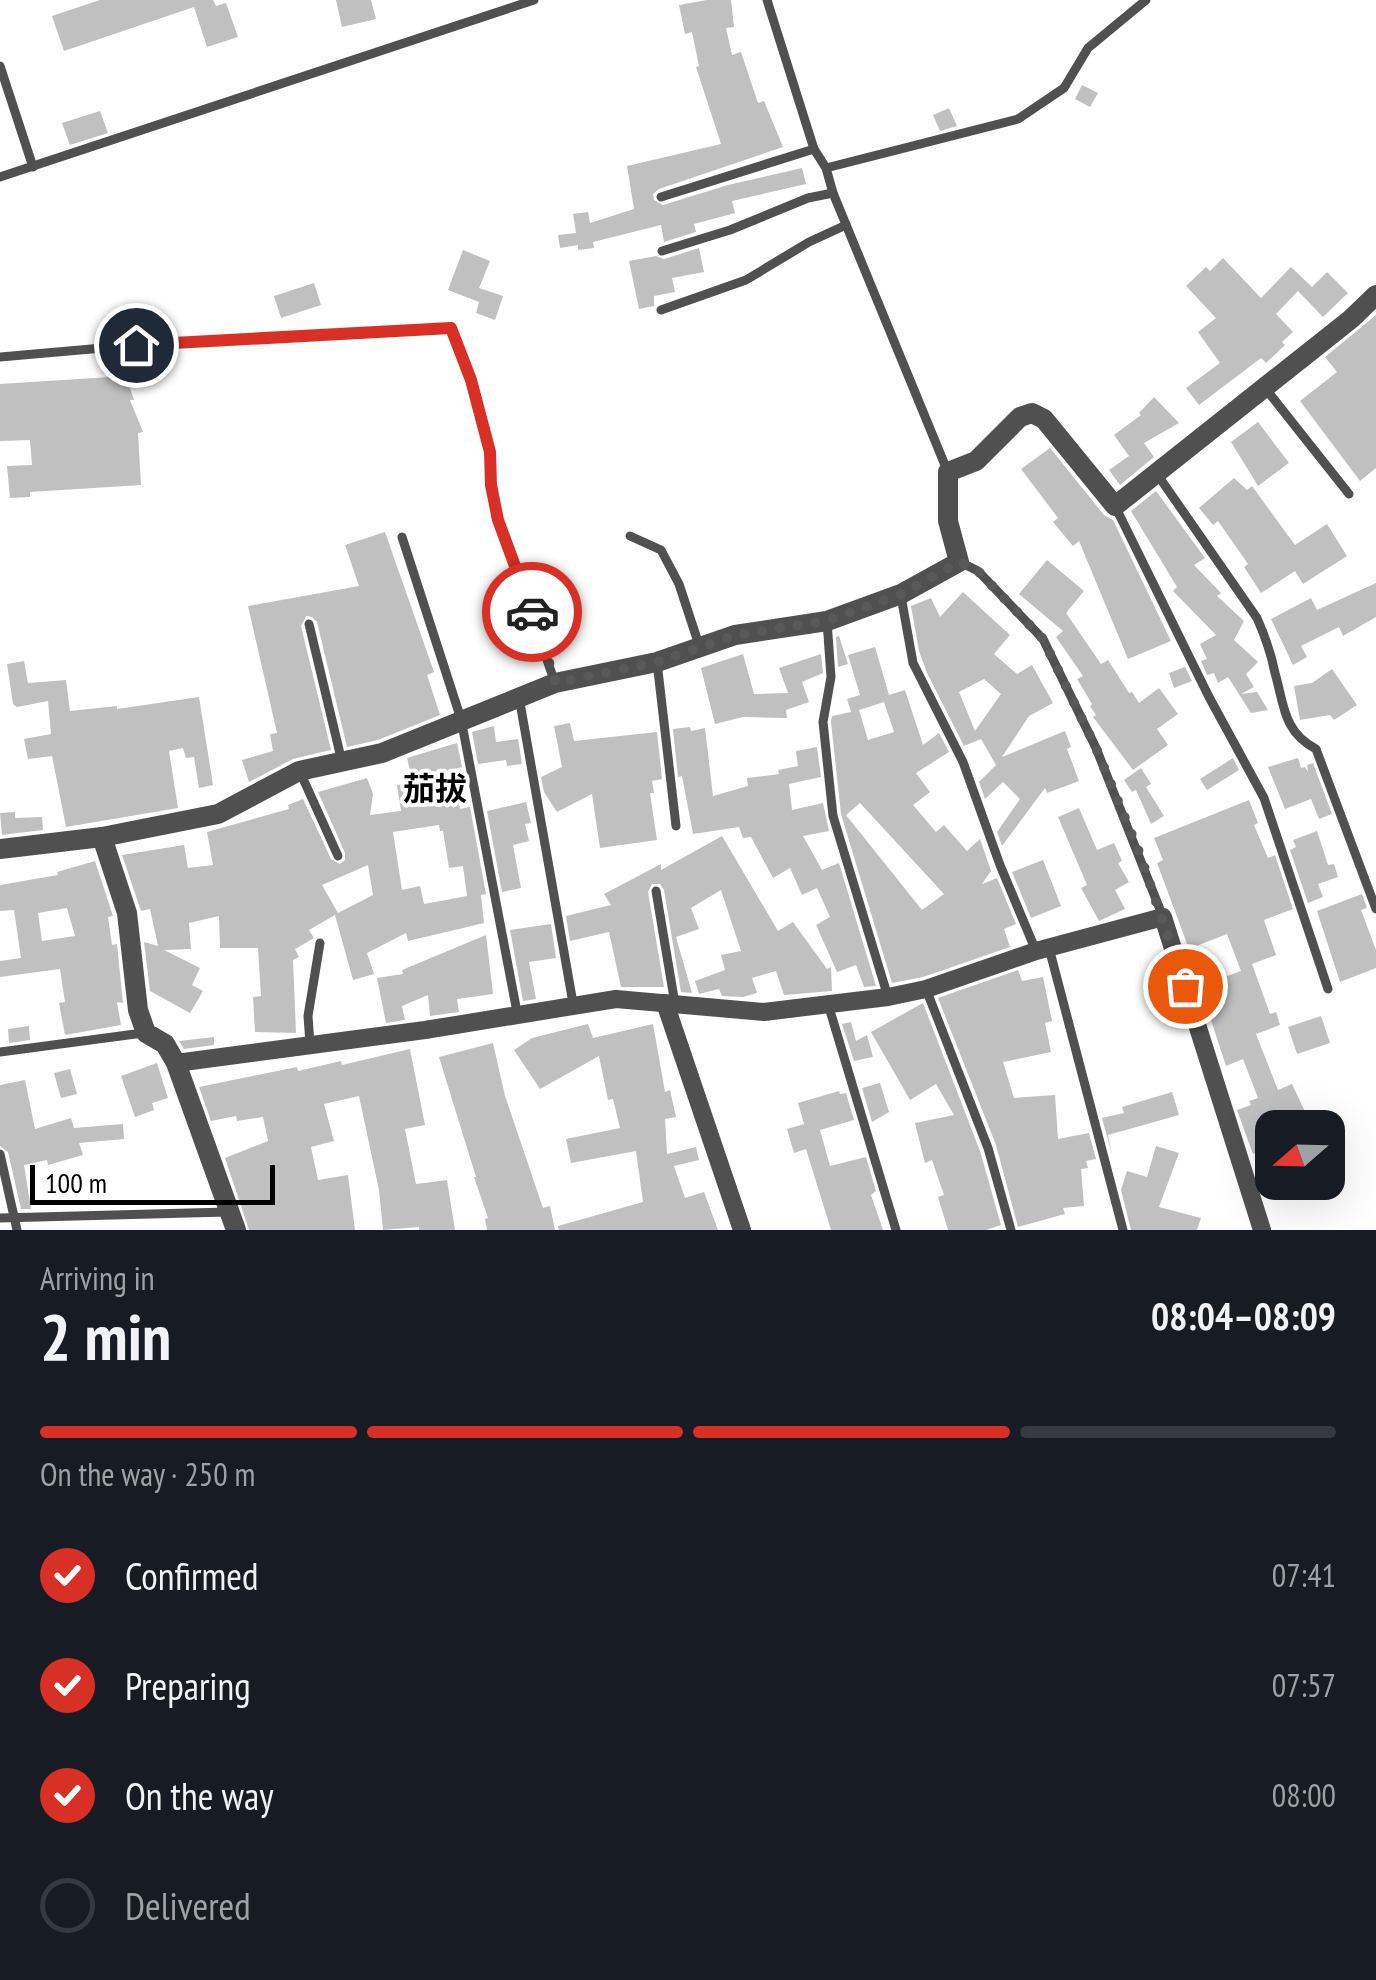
<!DOCTYPE html>
<html lang="en">
<head>
<meta charset="utf-8">
<style>
	body { margin:0; font-family:"PT Sans Narrow","Noto Sans TC",sans-serif; background:#20242c; color:#f1f3f6; height:100vh; display:flex; flex-direction:column; font-size:38px; white-space:nowrap }
	* { box-sizing:border-box; margin:0 }
	p { font-size:32px; color:#9ea1a6 }
	.icon { flex:none; width:55px; height:55px; fill:none; stroke:currentColor; stroke-width:2; stroke-linecap:round; stroke-linejoin:round }
	.map { position:relative; height:1230px; overflow:hidden }
	.panel { display:flex; flex-direction:column; background:#171b24; flex:1 }
	.panel>* { flex:none }
	.needle { width:65px; rotate:250deg }
	.fabs { position:absolute; left:1255px; top:1110px; display:grid; gap:20px }
	.fabs a { display:grid; place-items:center; width:90px; height:90px; border-radius:20px; background:#171b24; box-shadow:0 10px 40px #0002; font-size:50px }
	.scale { position:absolute; left:30px; bottom:25px; width:245px; box-sizing:border-box; padding-left:10px; border:5px solid #000; border-top:0; font-size:28px; line-height:35px; white-space:nowrap; color:#000; -webkit-text-stroke:8px #fff; paint-order:stroke }
	.pin { position:absolute; display:grid; place-items:center; width:85px; height:85px; color:#fff; margin:-42px; border:5px solid #fff; border-radius:50%; box-shadow:0 2px 10px #0007 }
	.courier { position:absolute; display:grid; place-items:center; width:100px; height:100px; margin:-50px; border:8px solid #d93025; border-radius:50%; background:#fff; color:#222; box-shadow:0 2px 12px #0007 }
	.overview em { font-style:normal; font-weight:600 }
	.overview div { display:flex; flex-direction:column-reverse }
	.overview { display:flex; align-items:center; justify-content:space-between; height:170px; padding:0 40px }
	h1 { font-size:65px; font-weight:600; line-height:75px }
	.bar { display:grid; grid-template-columns:repeat(4,1fr); gap:15px 10px; align-content:center; height:120px; padding:0 40px }
	.bar i { height:12px; border-radius:8px; background:#363941 }
	.bar .selected { background:#d93025 }
	.bar p { grid-column:span 4 }
	ol { padding:0 40px; list-style:none }
	li { display:flex; align-items:center; gap:30px; height:110px }
	li p { margin-inline-start:auto }
	li .icon { padding:10px; border-radius:50%; background:#d93025; color:#fff; stroke-width:4 }
	li:last-child { color:#9ea1a6 }
	li i { width:55px; height:55px; border:5px solid #363941; border-radius:50% }
	.map>svg:first-child { display:block }
</style>
</head>
<body>
<div class="map">
<svg width="1376" height="1230" viewBox="0 0 1376 1230">
	<rect width="100%" height="100%" fill="#fff"/>
	<g fill="#c0c0c0" fill-rule="evenodd">
		<polygon points="100,0 213,0 216,6 226,3 238,37 207,47 194,7 64,51 52,16"/>
		<polygon points="336,0 371,0 376,19 342,27"/>
		<polygon points="707,0 731,0 734,27 726,28 732,55 741,52 758,103 764,101 783,147 659,189 653,194 654,200 663,205 728,185 802,168 806,184 732,201 735,213 694,224 696,232 664,242 661,225 593,242 594,248 578,250 578,245 560,248 558,235 576,233 573,214 588,212 590,223 634,209 627,166 721,144 696,67 699,66 692,32 685,34 679,5"/>
		<polygon points="1082,85 1098,93 1090,107 1075,99"/>
		<polygon points="949,108 957,126 940,131 933,115"/>
		<polygon points="100,111 108,133 70,145 62,123"/>
		<polygon points="699,248 704,272 672,278 675,292 654,296 654,306 639,309 629,261 656,256 664,259"/>
		<polygon points="463,250 490,261 479,288 503,296 495,320 476,313 479,302 448,290"/>
		<polygon points="1223,258 1261,298 1291,267 1312,287 1327,272 1348,293 1323,317 1298,291 1276,314 1293,332 1282,342 1285,345 1266,363 1261,358 1199,405 1186,388 1220,363 1198,332 1216,318 1186,286 1206,267 1210,271"/>
		<polygon points="314,283 321,305 281,318 274,296"/>
		<polygon points="1376,315 1376,468 1360,481 1300,401 1337,372 1325,357"/>
		<polygon points="126,376 134,400 130,400 143,432 138,433 141,485 30,492 30,497 10,498 7,466 32,465 30,440 0,441 0,384"/>
		<polygon points="1154,397 1179,423 1144,443 1154,457 1120,485 1109,470 1129,456 1114,435 1141,415 1139,413"/>
		<polygon points="1258,422 1289,463 1258,486 1231,442"/>
		<polygon points="1050,448 1104,515 1113,520 1171,641 1128,659 1079,541 1073,546 1053,522 1058,518 1021,469"/>
		<polygon points="1234,478 1247,490 1252,486 1295,545 1327,524 1347,556 1303,584 1295,571 1261,593 1244,567 1248,564 1218,521 1213,525 1199,508"/>
		<polygon points="1156,491 1205,558 1194,565 1221,593 1217,596 1244,621 1234,640 1258,662 1246,674 1254,687 1241,694 1257,692 1268,710 1251,713 1228,677 1218,683 1214,673 1207,675 1201,661 1207,659 1200,644 1216,635 1173,591 1177,587 1131,511"/>
		<polygon points="385,532 434,672 427,675 440,715 378,740 347,747 317,622 312,617 306,616 301,626 331,750 293,759 249,782 242,760 273,751 270,734 277,733 248,606 359,586 345,545"/>
		<polygon points="1047,560 1084,591 1066,613 1101,664 1108,660 1129,693 1132,692 1139,703 1159,688 1178,714 1157,729 1168,745 1133,770 1093,717 1096,715 1090,706 1092,704 1077,679 1083,676 1056,637 1063,631 1019,594"/>
		<polygon points="1376,583 1376,617 1343,636 1339,627 1301,646 1307,657 1293,665 1271,619 1311,598 1317,610"/>
		<path d="M963,592L1010,635L994,654L1017,674L1032,665L1053,703L1029,716L1002,757L1065,731L1071,747L1067,749L1079,781L1047,793L1045,788L1002,846L997,832L1020,799L1003,782L985,799L979,782L996,765L981,739L964,746L927,673L919,651L911,606L931,598L940,617ZM984,679L1001,694L975,731L959,692Z"/>
		<polygon points="839,636 848,664 838,667 836,637"/>
		<path d="M875,647L889,695L905,690L923,745L939,733L949,752L916,773L930,792L913,805L936,832L944,825L967,851L980,839L991,871L982,884L997,878L1016,924L1004,929L1010,947L923,977L892,983L841,814L831,722L832,716L851,712L847,699L860,695L848,655ZM884,702L894,732L868,740L859,710ZM860,803L944,894L922,910L846,815Z"/>
		<polygon points="743,654 754,694 788,693 779,668 821,654 823,673 802,682 809,702 786,710 787,718 743,717 715,724 701,668"/>
		<polygon points="24,661 28,683 66,680 70,711 117,706 117,709 199,697 213,785 199,788 194,757 186,758 183,748 169,751 178,808 66,827 52,756 28,759 24,739 51,734 48,701 17,707 13,704 7,664"/>
		<polygon points="1185,667 1192,681 1174,688 1169,673"/>
		<polygon points="1332,669 1357,705 1334,720 1330,715 1300,720 1294,686 1312,683"/>
		<polygon points="570,723 574,741 657,732 662,779 652,781 654,793 650,793 657,840 600,848 592,794 557,812 544,792 541,777 562,767 554,726"/>
		<polygon points="494,726 496,742 518,739 522,764 507,766 506,760 478,764 472,732"/>
		<polygon points="690,727 691,731 705,728 713,796 748,786 747,778 779,774 778,770 798,766 796,751 817,747 821,777 789,784 792,810 823,803 829,831 803,836 822,870 839,863 876,986 864,987 856,965 837,972 816,925 830,917 817,888 802,895 790,868 773,878 751,837 743,838 739,827 693,834 682,776 678,777 673,729"/>
		<path d="M457,743L462,767L454,769L460,809L470,807L486,894L481,895L484,923L408,941L406,933L367,953L374,974L353,980L335,915L309,930L314,938L295,949L299,957L293,960L296,1033L255,1032L253,997L261,996L258,948H220L219,916L189,923L191,949L164,950L200,968L192,985L203,991L190,1013L150,991L144,942L158,946L150,909L141,911L122,855L184,845L188,868L213,865L207,832L289,809L288,805L303,799L331,859L340,864L345,860V853L318,792L367,778L373,794L370,815L401,811L397,785L413,783L407,758ZM439,825L440,831H443L449,868L463,866L467,896L424,904L420,886L402,890L393,832ZM368,865L373,895L338,913L322,885Z"/>
		<polygon points="1233,758 1239,770 1207,790 1200,779"/>
		<polygon points="1298,758 1301,768 1305,767 1308,772 1307,765 1313,763 1332,814 1319,819 1311,799 1285,809 1268,767"/>
		<polygon points="1141,768 1151,784 1146,787 1164,816 1151,824 1136,790 1132,792 1124,780"/>
		<polygon points="1249,800 1258,823 1254,825 1268,858 1275,855 1293,909 1264,920 1276,955 1252,964 1270,1014 1276,1012 1280,1025 1256,1034 1278,1090 1292,1084 1309,1120 1292,1128 1272,1128 1272,1146 1253,1154 1237,1110 1251,1105 1249,1101 1258,1098 1243,1059 1226,1066 1200,986 1241,971 1227,934 1189,949 1157,863 1163,860 1154,838"/>
		<polygon points="526,802 531,823 525,824 529,841 513,845 521,888 502,892 487,811"/>
		<polygon points="1079,808 1097,850 1114,843 1122,861 1118,863 1129,882 1115,890 1125,909 1099,921 1081,888 1087,885 1058,817"/>
		<polygon points="15,812 15,818 42,817 43,830 2,835 0,813"/>
		<polygon points="1317,831 1328,865 1334,864 1338,877 1318,884 1323,897 1308,903 1290,850 1296,847 1293,840"/>
		<polygon points="722,836 778,931 793,922 827,969 831,967 832,991 784,995 776,971 752,978 757,993 743,997 722,996 719,989 699,994 695,981 725,970 721,955 741,951 721,890 691,908 699,929 676,937 692,993 681,992 664,890 660,884 652,884 648,892 664,987 621,987 609,932 570,941 566,916 611,905 604,894 661,864 661,870"/>
		<polygon points="1043,860 1061,906 1031,918 1012,872"/>
		<path d="M95,861L113,916L108,917L112,945L117,944L123,1003L117,1002L121,1025L65,1035L59,1003L65,1002L60,969L0,977V961L21,958L14,910L0,911V885L58,875L57,872ZM67,908L75,936L42,941L38,913Z"/>
		<polygon points="1362,894 1367,908 1361,910 1376,950 1376,968 1340,982 1317,911"/>
		<polygon points="551,924 556,958 529,962 536,999 523,1001 510,930"/>
		<polygon points="486,935 493,994 457,999 459,1012 430,1016 428,995 402,1006 405,1020 386,1023 377,978 403,974 402,970"/>
		<polygon points="1018,970 1022,981 1043,977 1052,1021 1045,1023 1051,1052 1003,1062 1014,1098 1055,1095 1058,1139 1089,1133 1096,1159 1086,1161 1088,1168 1081,1169 1084,1206 1063,1208 1065,1214 1018,1227 996,1145 938,998"/>
		<polygon points="923,1003 980,1151 1001,1225 986,1230 948,1230 938,1197 944,1195 932,1160 925,1163 915,1123 954,1115 936,1084 910,1100 871,1032"/>
		<polygon points="1321,1016 1330,1043 1297,1054 1288,1027"/>
		<polygon points="851,1022 856,1041 867,1035 873,1057 854,1061 842,1024"/>
		<polygon points="588,1024 593,1038 653,1024 665,1092 670,1090 676,1117 665,1119 667,1154 696,1147 699,1160 674,1166 685,1198 704,1192 718,1230 559,1230 558,1226 643,1202 636,1151 571,1163 566,1139 620,1128 613,1099 608,1100 599,1056 540,1089 514,1050 532,1038"/>
		<polygon points="29,1026 30,1040 9,1043 8,1029"/>
		<polygon points="214,1037 214,1045 184,1049 179,1041"/>
		<polygon points="493,1043 505,1096 543,1208 550,1206 555,1230 487,1230 485,1219 488,1218 474,1177 476,1177 439,1057"/>
		<polygon points="410,1049 425,1125 405,1129 416,1184 447,1180 455,1230 419,1230 419,1227 383,1230 379,1190 359,1096 324,1104 334,1141 311,1147 318,1180 348,1175 355,1230 249,1230 225,1158 268,1141 263,1117 237,1121 236,1116 211,1121 199,1087 297,1067 298,1071 341,1061 342,1065"/>
		<polygon points="157,1063 168,1098 152,1103 154,1110 135,1117 121,1076"/>
		<polygon points="70,1069 77,1094 61,1098 54,1073"/>
		<polygon points="25,1080 35,1129 71,1118 74,1128 123,1124 124,1139 79,1143 83,1155 48,1165 47,1160 24,1165 31,1209 21,1209 8,1152 0,1146 0,1085"/>
		<polygon points="880,1083 889,1112 872,1122 862,1088"/>
		<polygon points="839,1091 840,1094 846,1093 854,1120 820,1130 830,1166 866,1157 876,1191 871,1195 883,1230 831,1230 806,1149 794,1153 787,1129 804,1124 798,1103"/>
		<polygon points="1172,1092 1179,1115 1108,1135 1112,1155 1102,1118 1124,1113 1122,1107"/>
		<polygon points="1156,1146 1179,1153 1159,1207 1201,1218 1197,1230 1131,1230 1121,1190 1127,1171 1147,1177"/>
	</g>
	<g fill="none" stroke-linecap="round" stroke-linejoin="round">
		<g stroke="#505050" stroke-width="9">
			<polyline points="767,0 814,149 826,168 833,193 947,470"/>
			<polyline points="0,66 33,167"/>
			<polyline points="826,168 1018,119 1064,88 1088,48 1146,0"/>
			<polyline points="0,177 534,0"/>
			<polyline points="661,197 814,149"/>
			<polyline points="662,251 730,230 808,198 833,193"/>
			<polyline points="661,310 746,280 809,242 846,225"/>
			<polyline points="0,357 137,345 451,328 471,379 490,452 491,485 499,520 555,683"/>
			<polyline points="1265,388 1349,494"/>
			<path d="M1157,474L1257,618C1265,636 1271,653 1275,673C1284,704 1283,732 1316,749L1376,909"/>
			<polyline points="1115,506 1209,697 1264,798 1328,989"/>
			<polyline points="630,536 661,550 679,584 699,645"/>
			<polyline points="402,537 461,719 517,1012"/>
			<polyline points="960,562 978,571 1043,639 1096,748 1163,917"/>
			<polyline points="901,596 913,663 963,762 1000,865 1036,951"/>
			<polyline points="827,621 831,677 823,722 833,816 888,997"/>
			<polyline points="309,624 342,762"/>
			<polyline points="657,662 676,826"/>
			<polyline points="519,697 573,1003"/>
			<polyline points="300,772 338,856"/>
			<polyline points="656,891 675,1004"/>
			<polyline points="1049,948 1123,1230"/>
			<polyline points="926,989 988,1148 1011,1230"/>
			<polyline points="828,1004 896,1230"/>
			<polyline points="310,1044 308,1016 320,943"/>
			<polyline points="0,1052 143,1033"/>
			<polyline points="0,1154 17,1230"/>
			<polyline points="0,1218 227,1212"/>
		</g>
		<g stroke="#505050" stroke-width="18">
			<polyline points="665,1003 742,1230"/>
			<polyline points="176,1063 425,1030 616,999 764,1012 888,997 926,989 1036,951 1163,917 1262,1230"/>
		</g>
		<g stroke="#505050" stroke-width="20">
			<polyline points="102,837 127,913 138,1010 146,1033 165,1044 176,1063 236,1230"/>
			<polyline points="0,849 102,837 218,814 299,771 382,753 555,683 657,662 735,635 827,621 901,594 959,562 948,521 948,472 976,461 1020,417 1032,413 1044,419 1115,506 1351,319 1376,295"/>
		</g>
	</g>
	<g fill="none" stroke-linecap="round" stroke-linejoin="round">
		<polyline stroke="#595959" stroke-width="10" stroke-dasharray="0 18" points="532,612 556,683 657,662 736,635 827,621 901,594 960,562 978,571 1043,639 1096,748 1139,852 1185,986"/>
		<polyline stroke="#d93025" stroke-width="12" points="136,345 451,328 471,380 490,452 491,485 498,520 532,612"/>
	</g>
	<g text-anchor="middle" stroke-width="8" stroke-linejoin="round" paint-order="stroke">
		<g font-size="32" font-weight="bold" fill="#000" stroke="#fff">
			<text x="435" y="800">茄拔</text>
		</g>
	</g>
</svg>
<div class="fabs">
<a><svg class="needle" viewBox="-14 -14 28 28"><path d="M0-13l5 13h-10z" fill="#e53935"/><path d="M0 13l5-13h-10z" fill="#9ea1a6"/></svg></a>
</div>
<div class="scale">100 m</div>
<div class="pin" style="left:1185px;top:986px;background:#ea580c"><svg class="icon" aria-label="bag" viewBox="0 0 24 24"><path d="M5 8h14l-1 12H6zM9 8a3 3 0 0 1 6 0"/></svg></div>
<div class="pin" style="left:136px;top:345px;background:#1f2937"><svg class="icon" aria-label="home" viewBox="0 0 24 24"><path d="M3 11l9-7 9 7M6 9v11h12V9"/></svg></div>
<div class="courier" style="left:532px;top:612px"><svg class="icon" aria-label="car" viewBox="0 0 24 24"><path d="M5 17H2v-5l4-1 3-4h7l3 4 3 1v5h-3M9 17h6M6 11h13"/><circle cx="7" cy="17" r="2"/><circle cx="17" cy="17" r="2"/></svg></div>
</div>
<section class="panel">
<div class="overview"><div><h1>2 min</h1><p>Arriving in</p></div><em>08:04–08:09</em></div>
<div class="bar"><i class="selected"></i><i class="selected"></i><i class="selected"></i><i></i><p>On the way · 250 m</p></div>
<ol>
<li><svg class="icon" aria-label="check" viewBox="0 0 24 24"><path d="M5 12l5 5 9-10"/></svg>Confirmed<p>07:41</p></li>
<li><svg class="icon" aria-label="check" viewBox="0 0 24 24"><path d="M5 12l5 5 9-10"/></svg>Preparing<p>07:57</p></li>
<li><svg class="icon" aria-label="check" viewBox="0 0 24 24"><path d="M5 12l5 5 9-10"/></svg>On the way<p>08:00</p></li>
<li><i></i>Delivered</li>
</ol>
</section>
</body>
</html>
